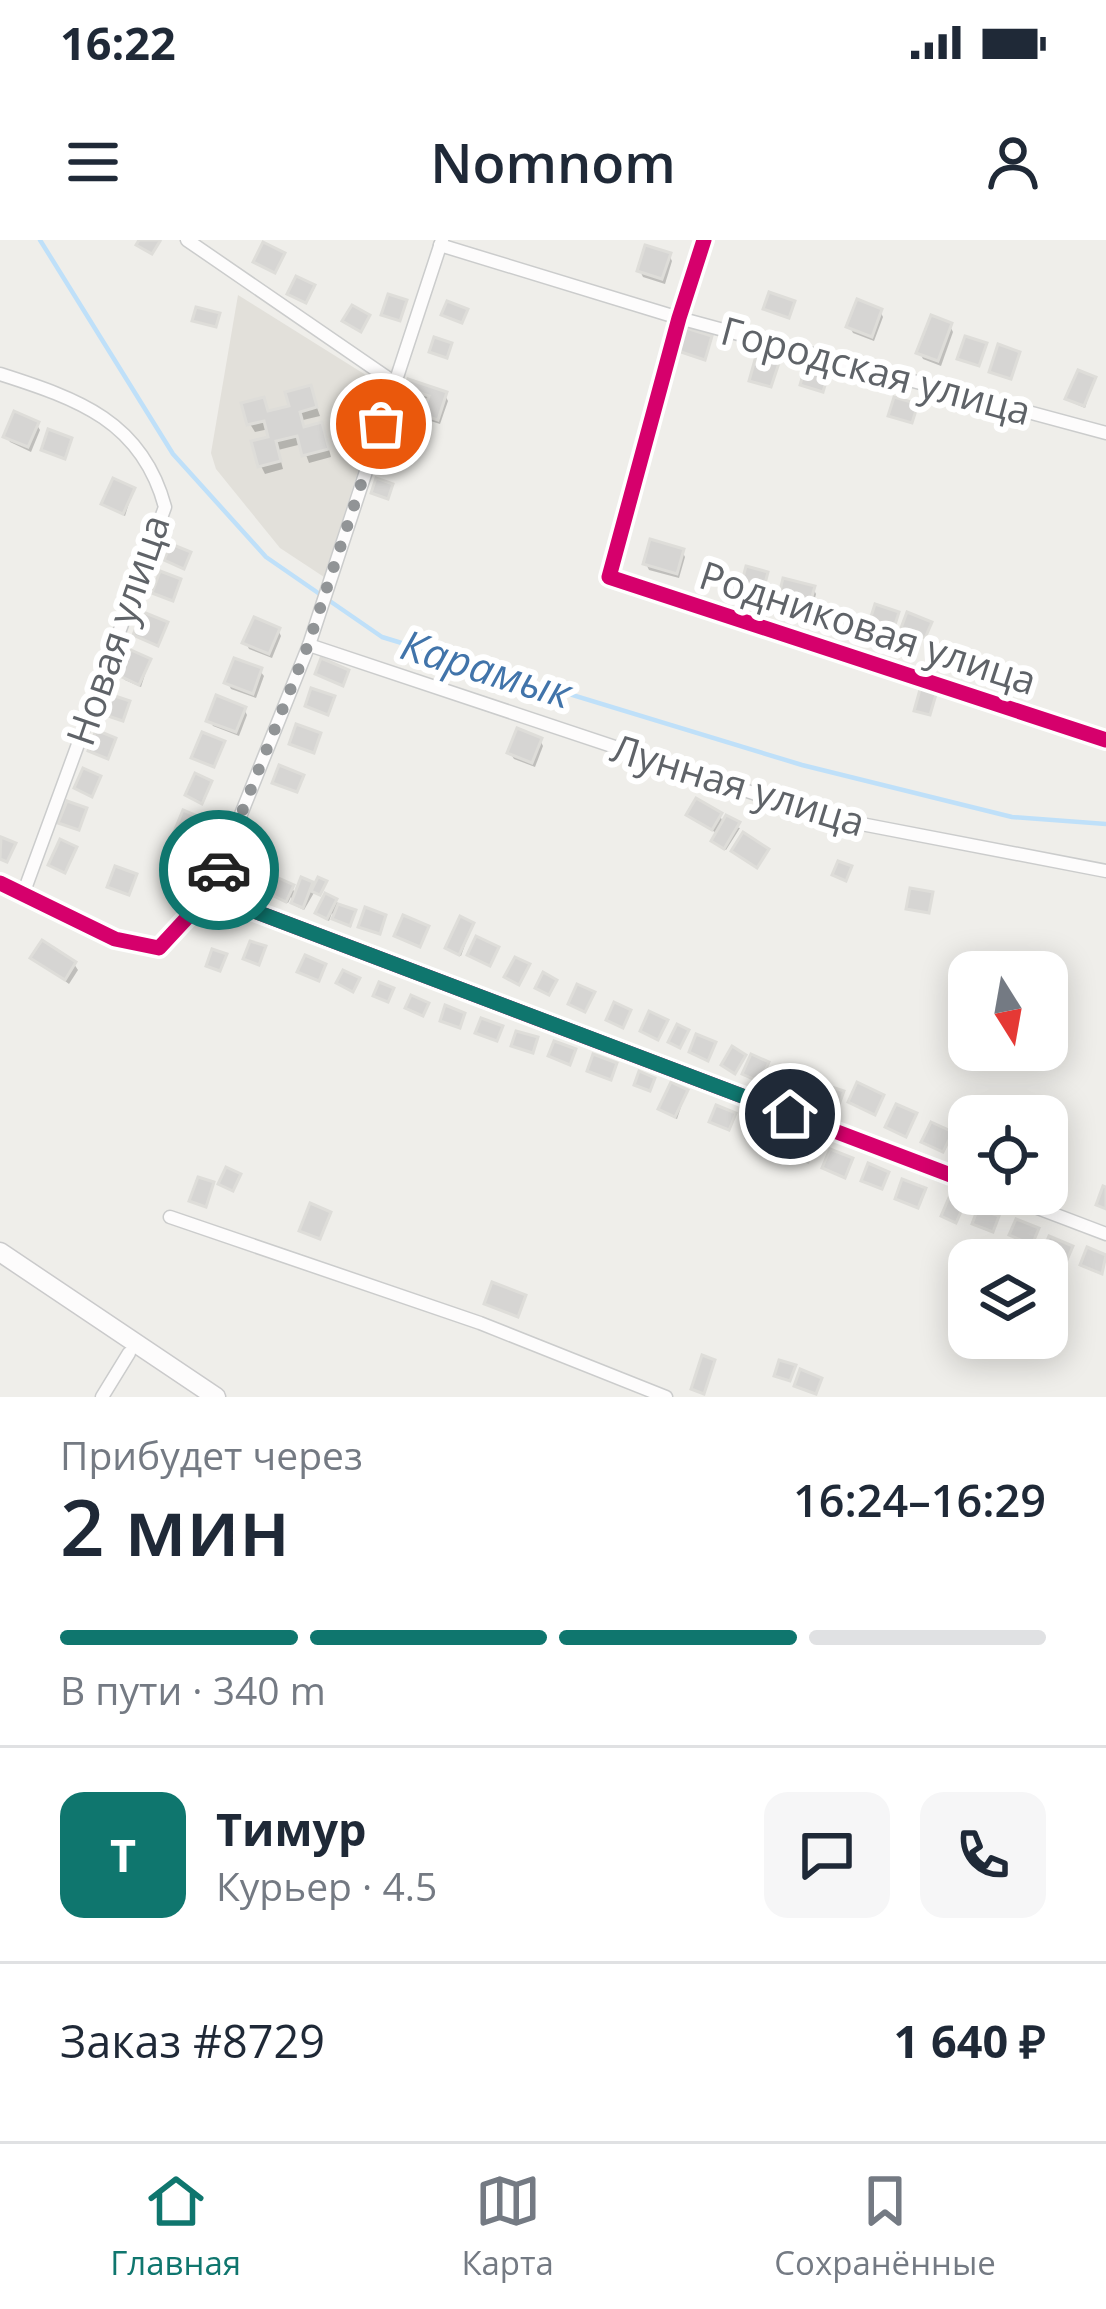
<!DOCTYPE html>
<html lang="ru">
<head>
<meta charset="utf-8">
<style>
	body { margin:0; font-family:"Open Sans",sans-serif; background:#f6f6f7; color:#1f2937; height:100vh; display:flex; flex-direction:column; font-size:45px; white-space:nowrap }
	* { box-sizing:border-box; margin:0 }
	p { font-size:39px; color:#747a83 }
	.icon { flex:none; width:66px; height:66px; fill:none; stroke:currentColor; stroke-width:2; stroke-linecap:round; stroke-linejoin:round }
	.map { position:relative; height:1157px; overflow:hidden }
	.details { display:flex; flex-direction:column; background:#fff; flex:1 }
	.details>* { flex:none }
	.needle { width:78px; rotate:169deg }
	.controls { position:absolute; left:948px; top:711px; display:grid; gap:24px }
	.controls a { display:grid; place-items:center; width:120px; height:120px; border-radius:24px; background:#fff; box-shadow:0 6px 30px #0003; font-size:60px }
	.pin { position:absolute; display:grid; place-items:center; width:102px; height:102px; color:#fff; margin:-51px; border:6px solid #fff; border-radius:50%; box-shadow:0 3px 12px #0007 }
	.courier { position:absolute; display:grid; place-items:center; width:120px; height:120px; margin:-60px; border:9px solid #0f766e; border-radius:50%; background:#fff; color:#222; box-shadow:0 3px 15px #0007 }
	.head em { font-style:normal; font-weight:600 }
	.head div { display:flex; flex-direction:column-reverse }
	.head { display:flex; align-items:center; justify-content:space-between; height:204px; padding:0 60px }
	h1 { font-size:78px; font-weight:600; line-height:90px }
	.bar { display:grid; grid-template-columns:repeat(4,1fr); gap:18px 12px; align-content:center; height:144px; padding:0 60px }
	.bar i { height:15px; border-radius:9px; background:#e0e1e3 }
	.bar .current { background:#0f766e }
	.bar p { grid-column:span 4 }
	.line { display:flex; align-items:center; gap:30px; padding:0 60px; border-top:3px solid #e0e1e3 }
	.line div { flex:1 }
	.round { display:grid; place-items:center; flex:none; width:126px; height:126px; border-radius:24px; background:#f6f6f7 }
	.status { display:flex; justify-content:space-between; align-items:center; height:84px; padding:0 60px; background:#fff; direction:ltr }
	.status svg { height:33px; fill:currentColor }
	header { display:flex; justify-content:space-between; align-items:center; height:156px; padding:0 60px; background:#fff; font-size:54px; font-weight:600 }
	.tabs { display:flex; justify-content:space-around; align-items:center; height:168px; border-top:3px solid #e0e1e3; background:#fff; font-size:33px; color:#747a83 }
	.tabs a { display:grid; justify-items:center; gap:6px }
	.tabs .current { color:#0f766e }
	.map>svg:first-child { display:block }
</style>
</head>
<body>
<div class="status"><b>16:22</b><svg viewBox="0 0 49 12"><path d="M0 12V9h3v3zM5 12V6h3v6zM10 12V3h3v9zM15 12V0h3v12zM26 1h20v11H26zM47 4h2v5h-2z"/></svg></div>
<header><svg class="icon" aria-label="menu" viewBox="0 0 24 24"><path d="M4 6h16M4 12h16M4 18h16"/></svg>Nomnom<svg class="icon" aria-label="person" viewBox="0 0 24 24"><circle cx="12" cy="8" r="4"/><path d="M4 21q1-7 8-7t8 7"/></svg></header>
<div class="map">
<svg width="1106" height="1157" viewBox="0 0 1106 1157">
	<rect width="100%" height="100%" fill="#efeeea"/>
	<polygon fill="#e2e0da" points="238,55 385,147 324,337 280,308 216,229 211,213"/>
	<g fill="#0003">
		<polygon points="669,15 672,21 665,44 643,37 640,31"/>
		<polygon points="880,71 883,77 874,101 853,93 850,87"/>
		<polygon points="950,86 953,92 941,126 923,119 920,113"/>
		<polygon points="1094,139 1085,168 1071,162 1069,159"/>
		<polygon points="310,148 320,176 303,180 305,190 325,194 331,217 309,223 302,204 278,210 283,229 265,234 261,226 272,199 269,189 255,192 250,184 263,161 269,174 292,168"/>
		<polygon points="408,148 445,155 448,161 440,184 409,174 406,168 428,169 431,160 411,154"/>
		<polygon points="37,185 40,190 31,212 10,202 7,197"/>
		<polygon points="133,250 125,276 104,264"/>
		<polygon points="682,311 685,317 679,338 649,330 646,324"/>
		<polygon points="813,348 816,354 812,371 784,364 781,359"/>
		<polygon points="278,390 281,396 272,418 249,409 246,403"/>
		<polygon points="149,422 141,447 125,440 123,436"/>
		<polygon points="260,431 264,436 256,458 231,449 228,443"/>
		<polygon points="244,469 247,475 239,496 213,486 210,481"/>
		<polygon points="540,500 543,506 535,527 514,519 510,513"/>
		<polygon points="720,576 724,584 740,588 726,610 716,604 718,594 692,578"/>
		<polygon points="311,645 315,651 304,670 296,666 291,657 288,663 269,652 292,648 297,656"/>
		<polygon points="335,661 354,673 351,687 338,682 332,673 329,681 320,676 318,673"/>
		<polygon points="472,685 461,716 451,711 449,708"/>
		<polygon points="34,718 74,724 78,730 69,744"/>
		<polygon points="686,852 677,879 663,872 661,869"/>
	</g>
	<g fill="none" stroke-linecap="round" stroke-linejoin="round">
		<polyline stroke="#bfe0f9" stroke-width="4.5" points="40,0 173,214 266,317 382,397 802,525 1012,577 1106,584"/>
	</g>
	<g fill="#d6d5d3" stroke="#deddd9" stroke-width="3">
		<polygon points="139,0 158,0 160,1 152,14 136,5"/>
		<polygon points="263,2 285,13 275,33 253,22"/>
		<polygon points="645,5 671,13 662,39 637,31"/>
		<polygon points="296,36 315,45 306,63 287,54"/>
		<polygon points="769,52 795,61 789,78 763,69"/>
		<polygon points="388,54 407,60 400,81 381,75"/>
		<polygon points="857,59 882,69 872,97 846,87"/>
		<polygon points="447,61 468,69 462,83 441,75"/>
		<polygon points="352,65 370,75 361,92 342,81"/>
		<polygon points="196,67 220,73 216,87 192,81"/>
		<polygon points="931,75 952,83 938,121 916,113"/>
		<polygon points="686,88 712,96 705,120 678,111"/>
		<polygon points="965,96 987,103 979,126 957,119"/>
		<polygon points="434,97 452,103 447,118 429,112"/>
		<polygon points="998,104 1020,112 1011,139 989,132"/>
		<polygon points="756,116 779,123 771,147 749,141"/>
		<polygon points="805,128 828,135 823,152 800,145"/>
		<polygon points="1078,130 1096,137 1084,166 1065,159"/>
		<polygon points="408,139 447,152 438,180 402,168 406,158 426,165 429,156 405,148"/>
		<polygon points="311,145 317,167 300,172 304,187 322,182 329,209 302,216 297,196 276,201 281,221 258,227 251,201 268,197 264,181 247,185 241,163 264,157 268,171 289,166 285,152"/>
		<polygon points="894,157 918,164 912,183 888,176"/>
		<polygon points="14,171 39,182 28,207 3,197"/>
		<polygon points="48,189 72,198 65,219 41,210"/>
		<polygon points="113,238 135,248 123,274 101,264"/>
		<polygon points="376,238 393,244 388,259 371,253"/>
		<polygon points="650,299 684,309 677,334 643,324"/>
		<polygon points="171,304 191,312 184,329 164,320"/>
		<polygon points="746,326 768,332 762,355 740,349"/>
		<polygon points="160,331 181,339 173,361 152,353"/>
		<polygon points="783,338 815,346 809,367 778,359"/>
		<polygon points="875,364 899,372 893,391 869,383"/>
		<polygon points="143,372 168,382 158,406 133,395"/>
		<polygon points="907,372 932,382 925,398 901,388"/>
		<polygon points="254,377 280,388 269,414 242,403"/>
		<polygon points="131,410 151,419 139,445 120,436"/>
		<polygon points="234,418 262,428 253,454 224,443"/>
		<polygon points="321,418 349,430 343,446 315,434"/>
		<polygon points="921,446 937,451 930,475 914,471"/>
		<polygon points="311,448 335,456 328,475 305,466"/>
		<polygon points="112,455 130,461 123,481 105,475"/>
		<polygon points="216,455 246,467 236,492 206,481"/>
		<polygon points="296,484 321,493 314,513 289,504"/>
		<polygon points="517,488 542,498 532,523 507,513"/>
		<polygon points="96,490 116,498 108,519 88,511"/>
		<polygon points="202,492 225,501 214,527 191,518"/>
		<polygon points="279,525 304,535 297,552 272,543"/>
		<polygon points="83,528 101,536 92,557 74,548"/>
		<polygon points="195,533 212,541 202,564 185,555"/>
		<polygon points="696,558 722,573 712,590 686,575"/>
		<polygon points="67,561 87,568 79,590 58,583"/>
		<polygon points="183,570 202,578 193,600 174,592"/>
		<polygon points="726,575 740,582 724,609 711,601"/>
		<polygon points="743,592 769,609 757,628 731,611"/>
		<polygon points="1,597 16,603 7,622 0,619"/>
		<polygon points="60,599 77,607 65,633 48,625"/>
		<polygon points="170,604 188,611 180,633 161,625"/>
		<polygon points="838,621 852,626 846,641 832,635"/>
		<polygon points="245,622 265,631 258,646 238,637"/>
		<polygon points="115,626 137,634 129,655 107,647"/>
		<polygon points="274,636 294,645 286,662 266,652"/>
		<polygon points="301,637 313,642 303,668 291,663"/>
		<polygon points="318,637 327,641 320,655 311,651"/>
		<polygon points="910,648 933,652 929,673 906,669"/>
		<polygon points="325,653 337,659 327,679 315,673"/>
		<polygon points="338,664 356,670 350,686 332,679"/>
		<polygon points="365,667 386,675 380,694 358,687"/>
		<polygon points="403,675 429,686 420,707 394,696"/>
		<polygon points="460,676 474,683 459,715 445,708"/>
		<polygon points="476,696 499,707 490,726 467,715"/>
		<polygon points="42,700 76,722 65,740 30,718"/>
		<polygon points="250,701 266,706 259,725 243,719"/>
		<polygon points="212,709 227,714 220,731 206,726"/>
		<polygon points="305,715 326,724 319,741 297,732"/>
		<polygon points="515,717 530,724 519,745 504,737"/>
		<polygon points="343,730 360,738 353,752 336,743"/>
		<polygon points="543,732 557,740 549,755 535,748"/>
		<polygon points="379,742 394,748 388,762 373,756"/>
		<polygon points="577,744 595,752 585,772 568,764"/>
		<polygon points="411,755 429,763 423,776 405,768"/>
		<polygon points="614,762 631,770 623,788 606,780"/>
		<polygon points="445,765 465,773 460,788 440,781"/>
		<polygon points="649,771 668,780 658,800 640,791"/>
		<polygon points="481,778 503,786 497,801 475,793"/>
		<polygon points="677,784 689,790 680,808 668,802"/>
		<polygon points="516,791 538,797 533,813 511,806"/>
		<polygon points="696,794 716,802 708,821 689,812"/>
		<polygon points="554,801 576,809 570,825 548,816"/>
		<polygon points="732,806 746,815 735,834 721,825"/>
		<polygon points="593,814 617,823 611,840 587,831"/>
		<polygon points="751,814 769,822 760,842 742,834"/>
		<polygon points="639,831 655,838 650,851 634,845"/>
		<polygon points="798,841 809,845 803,860 792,856"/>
		<polygon points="671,842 688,850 675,877 658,869"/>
		<polygon points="816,842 844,851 837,870 810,861"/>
		<polygon points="857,842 884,855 875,875 848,862"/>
		<polygon points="896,864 917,873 906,897 885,887"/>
		<polygon points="716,865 736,873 729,890 709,882"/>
		<polygon points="754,879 778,890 770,909 746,898"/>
		<polygon points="931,882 953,892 943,912 921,902"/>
		<polygon points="790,893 816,904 808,922 782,911"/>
		<polygon points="958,899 969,903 969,926 950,918"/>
		<polygon points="830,909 853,918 845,938 822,928"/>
		<polygon points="868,923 889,932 882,949 861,941"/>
		<polygon points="226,927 241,934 233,951 218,944"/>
		<polygon points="198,937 214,942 206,967 189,961"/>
		<polygon points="902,939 926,948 918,968 895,959"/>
		<polygon points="1103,946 1106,947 1106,969 1096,965"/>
		<polygon points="951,953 966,960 956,983 941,976"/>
		<polygon points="310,963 331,972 320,999 299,991"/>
		<polygon points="978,968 999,976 993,992 972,984"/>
		<polygon points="1016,979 1039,988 1032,1005 1009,995"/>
		<polygon points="1049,996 1073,1006 1067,1020 1043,1010"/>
		<polygon points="1087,1007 1106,1015 1102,1034 1080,1025"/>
		<polygon points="492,1042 526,1055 518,1077 484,1064"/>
		<polygon points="702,1115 715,1120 704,1154 691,1149"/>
		<polygon points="779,1120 796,1125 790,1141 774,1136"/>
		<polygon points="800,1129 822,1138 816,1154 794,1146"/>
	</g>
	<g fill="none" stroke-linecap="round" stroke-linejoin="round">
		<g stroke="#cbcccc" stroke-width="15">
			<g id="minor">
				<polyline points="187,0 395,143"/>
				<polyline points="704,0 679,78 609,337 1106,500"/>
				<polyline points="440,5 679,78 1106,193"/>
				<path d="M0,134C78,159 142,181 165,267L22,657"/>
				<polyline points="309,405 825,577 1106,631"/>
				<polyline points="0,643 115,699 159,708 209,654 969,942"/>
				<polyline points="209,654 309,405 442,0"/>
				<polyline points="1001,954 1106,994"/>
				<polyline points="170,977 480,1083 666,1157"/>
				<polyline points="102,1157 129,1113"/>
			</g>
		</g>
		<g stroke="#cacacb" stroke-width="21">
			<polyline id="secondary" points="0,1012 216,1157"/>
		</g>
		<use href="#minor" stroke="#fdfcfc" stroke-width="12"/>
		<use href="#secondary" stroke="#fdfcfc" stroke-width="18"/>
		<g stroke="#fff" stroke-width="22">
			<g id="cycleway">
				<polyline points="704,0 679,78 609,337 1106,500"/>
				<polyline points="0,643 115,699 159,708 209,654 969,942"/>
			</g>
		</g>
		<use href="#cycleway" stroke="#d6006c" stroke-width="15"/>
	</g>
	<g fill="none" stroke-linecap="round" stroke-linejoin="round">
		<polyline stroke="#919496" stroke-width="12" stroke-dasharray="0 21.6" points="219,630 308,405 381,184"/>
		<polyline stroke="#0f766e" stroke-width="15" points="219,630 209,654 790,874"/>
	</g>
	<g text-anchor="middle" stroke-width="12" stroke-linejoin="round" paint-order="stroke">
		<g font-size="39" fill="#5f6368" stroke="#fff">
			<text transform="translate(876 131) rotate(15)" y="14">Городская улица</text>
			<text transform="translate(868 388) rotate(18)" y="14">Родниковая улица</text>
			<text transform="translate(118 390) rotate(-71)" y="14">Новая улица</text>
			<text transform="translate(738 545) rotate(17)" y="14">Лунная улица</text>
		</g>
		<g font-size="42" font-style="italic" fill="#4174aa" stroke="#fff">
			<text transform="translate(486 429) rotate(17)" y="15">Карамык</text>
		</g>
	</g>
</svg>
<div class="controls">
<a><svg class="needle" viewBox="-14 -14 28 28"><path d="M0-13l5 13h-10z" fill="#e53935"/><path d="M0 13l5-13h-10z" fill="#747a83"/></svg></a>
<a><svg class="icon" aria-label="locate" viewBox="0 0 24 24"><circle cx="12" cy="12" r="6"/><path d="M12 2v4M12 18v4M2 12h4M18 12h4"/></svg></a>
<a><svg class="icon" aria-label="layers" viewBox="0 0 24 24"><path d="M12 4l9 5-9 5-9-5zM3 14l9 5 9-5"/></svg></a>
</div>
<div class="pin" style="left:381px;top:184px;background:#ea580c"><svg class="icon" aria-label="bag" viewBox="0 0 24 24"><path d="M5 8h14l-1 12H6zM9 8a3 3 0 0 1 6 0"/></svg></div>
<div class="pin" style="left:790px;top:874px;background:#1f2937"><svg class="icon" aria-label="home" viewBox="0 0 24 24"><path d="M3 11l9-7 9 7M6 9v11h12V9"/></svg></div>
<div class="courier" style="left:219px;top:630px"><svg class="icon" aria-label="car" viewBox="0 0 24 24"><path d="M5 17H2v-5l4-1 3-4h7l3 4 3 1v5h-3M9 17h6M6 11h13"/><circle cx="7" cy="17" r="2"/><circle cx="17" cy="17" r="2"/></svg></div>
</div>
<section class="details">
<div class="head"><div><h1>2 мин</h1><p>Прибудет через</p></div><em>16:24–16:29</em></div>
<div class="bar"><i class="current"></i><i class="current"></i><i class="current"></i><i></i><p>В пути · 340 m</p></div>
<div class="line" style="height:216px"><b class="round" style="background:#0f766e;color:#fff">Т</b><div><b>Тимур</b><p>Курьер · 4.5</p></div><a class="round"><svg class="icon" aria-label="chat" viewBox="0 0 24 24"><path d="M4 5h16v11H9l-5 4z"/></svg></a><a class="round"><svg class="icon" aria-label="phone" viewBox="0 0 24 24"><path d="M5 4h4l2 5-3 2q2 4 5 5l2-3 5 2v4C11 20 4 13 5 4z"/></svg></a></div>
<div class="line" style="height:156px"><div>Заказ #8729</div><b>1 640 ₽</b></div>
</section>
<nav class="tabs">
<a class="current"><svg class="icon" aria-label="home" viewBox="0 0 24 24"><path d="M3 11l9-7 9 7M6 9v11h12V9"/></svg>Главная</a>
<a><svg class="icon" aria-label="map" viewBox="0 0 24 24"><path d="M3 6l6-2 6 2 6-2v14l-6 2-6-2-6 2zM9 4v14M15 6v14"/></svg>Карта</a>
<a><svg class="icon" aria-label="saved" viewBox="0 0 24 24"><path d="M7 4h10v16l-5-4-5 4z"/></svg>Сохранённые</a>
</nav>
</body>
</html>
